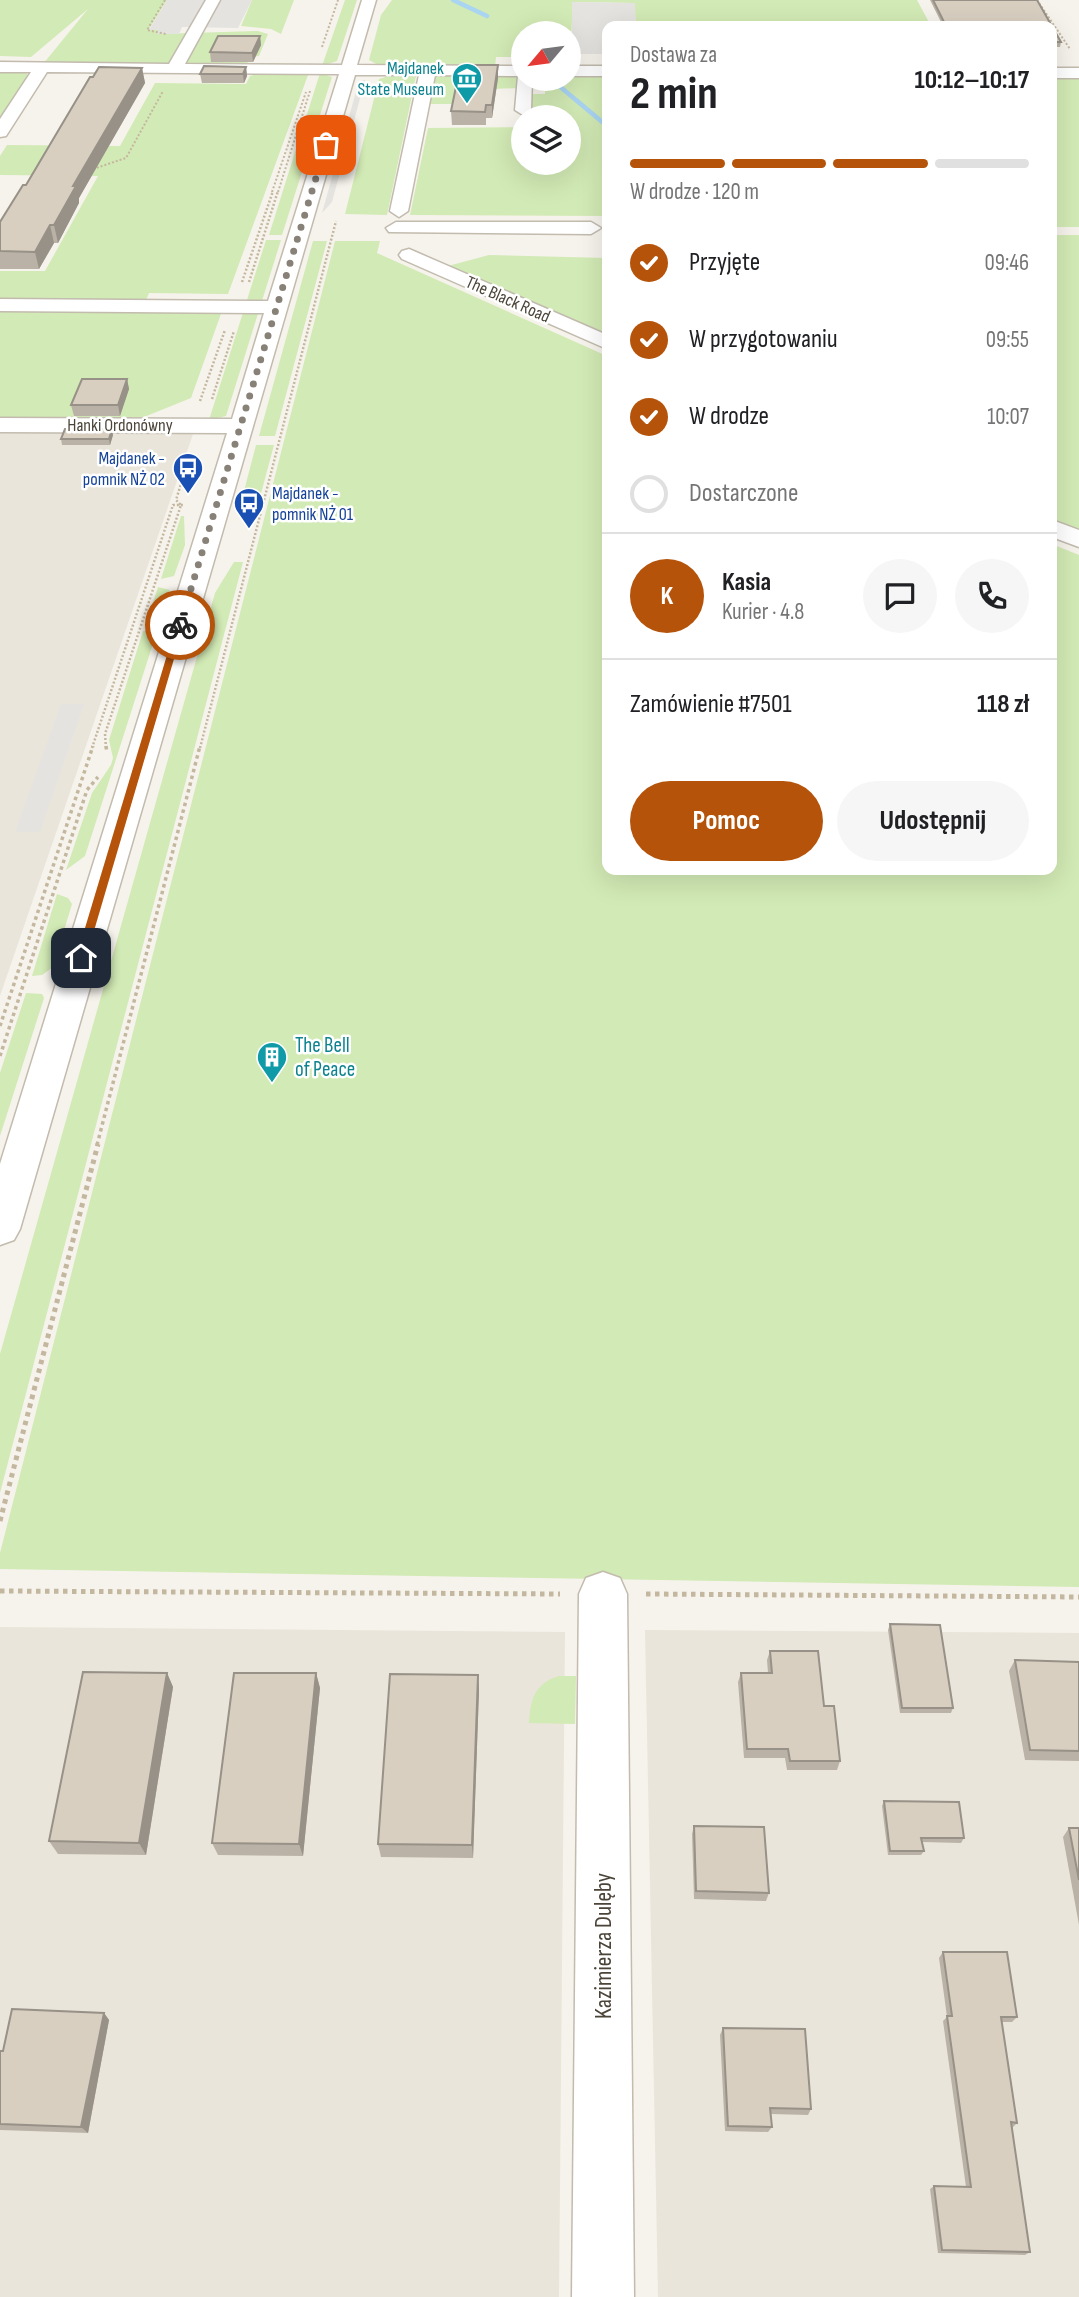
<!DOCTYPE html>
<html lang="pl">
<head>
<meta charset="utf-8">
<style>
	body { margin:0; font-family:"Sofia Sans Condensed",sans-serif; background:#f6f6f6; color:#202124; height:100vh; display:flex; flex-direction:column; font-size:26px; white-space:nowrap }
	* { box-sizing:border-box; margin:0 }
	p { font-size:23px; color:#757577 }
	.icon { flex:none; width:38px; height:38px; fill:none; stroke:currentColor; stroke-width:2; stroke-linecap:round; stroke-linejoin:round }
	.map { position:relative; flex:1; overflow:hidden }
	.side { position:absolute; left:602px; top:21px; width:455px; height:854px; display:flex; flex-direction:column; background:#fff; border-radius:14px; box-shadow:0 7px 28px #0002 }
	.side>* { flex:none }
	.needle { width:46px; rotate:241deg }
	.tools { position:absolute; left:511px; top:21px; display:grid; gap:14px }
	.tools a { display:grid; place-items:center; width:70px; height:70px; border-radius:50%; background:#fff; box-shadow:0 7px 28px #0002; font-size:35px }
	.pin { position:absolute; display:grid; place-items:center; width:60px; height:60px; color:#fff; margin:-30px; border-radius:14px; box-shadow:0 4px 10px #0006 }
	.courier { position:absolute; display:grid; place-items:center; width:70px; height:70px; margin:-35px; border:5px solid #b45309; border-radius:50%; background:#fff; color:#222; box-shadow:0 2px 9px #0007 }
	.headline em { font-style:normal; font-weight:700 }
	.headline div { display:flex; flex-direction:column-reverse }
	.headline { display:flex; align-items:center; justify-content:space-between; height:119px; padding:0 28px }
	h1 { font-size:46px; font-weight:700; line-height:52px }
	.bar { display:grid; grid-template-columns:repeat(4,1fr); gap:10px 7px; align-content:center; height:84px; padding:0 28px }
	.bar i { height:9px; border-radius:5px; background:#e0e0e0 }
	.bar .active { background:#b45309 }
	.bar p { grid-column:span 4 }
	.line { display:flex; align-items:center; gap:18px; padding:0 28px; border-top:2px solid #e0e0e0 }
	.line div { flex:1 }
	.round { display:grid; place-items:center; flex:none; width:74px; height:74px; border-radius:37px; background:#f6f6f6 }
	ol { padding:0 28px; list-style:none }
	li { display:flex; align-items:center; gap:21px; height:77px }
	li p { margin-inline-start:auto }
	li .icon { padding:7px; border-radius:50%; background:#b45309; color:#fff; stroke-width:4 }
	li:last-child { color:#757577 }
	li i { width:38px; height:38px; border:4px solid #e0e0e0; border-radius:50% }
	.button { display:flex; gap:14px; margin-top:auto; padding:14px 28px }
	.button a { flex:1; height:80px; border-radius:42px; background:#b45309; color:#fff; font-size:28px; font-weight:700; line-height:80px; text-align:center }
	.button a+a { background:#f6f6f6; color:#202124 }
	.map>svg:first-child { display:block }
</style>
</head>
<body>
<div class="map">
<svg width="1079" height="2297" viewBox="0 0 1079 2297">
	<rect width="100%" height="100%" fill="#f6f3ec"/>
	<g fill="#eae5da">
		<polygon points="0,432 193,434 0,996"/>
		<polygon points="0,1627 565,1632 559,2297 0,2297"/>
		<polygon points="645,1630 1079,1633 1079,2297 658,2297"/>
	</g>
	<g fill="#d2eab5">
		<polygon points="0,0 167,0 149,29 159,30 158,34 258,31 268,34 259,56 250,57 247,64 43,64 88,9 31,57 0,56"/>
		<polygon points="252,0 294,0 281,34 271,29 241,26"/>
		<polygon points="345,0 357,0 337,61 322,66"/>
		<polygon points="392,0 917,0 931,26 636,26 634,3 573,2 570,57 569,33 523,33 523,57 496,57 495,67 380,66 369,60 381,15"/>
		<polygon points="0,73 26,73 29,77 0,120"/>
		<polygon points="320,73 332,77 282,235 269,235"/>
		<polygon points="257,74 308,75 228,294 149,293 142,310 222,311 191,398 144,417 0,417 0,271 45,271 98,176 0,175 0,156 7,145 120,146 155,83 246,84 250,76"/>
		<polygon points="392,75 416,76 387,215 345,214 379,79"/>
		<polygon points="433,76 517,76 519,88 493,89 456,104 428,104"/>
		<polygon points="569,76 607,76 607,216 410,215 428,128 523,127 523,163 569,163 569,117 545,117 545,110 528,108 529,94 545,94 545,89 529,89 530,79 569,79"/>
		<rect x="1052" y="77" width="27" height="150"/>
		<polygon points="1052,235 1079,235 1079,529 1052,520"/>
		<polygon points="266,240 281,240 226,416 209,420"/>
		<polygon points="313,241 327,241 275,436 259,436"/>
		<polygon points="335,241 380,241 377,253 607,356 607,870 1052,870 1052,544 1079,555 1079,1587 0,1569 0,1553"/>
		<polygon points="489,255 607,258 607,334 448,266"/>
		<polygon points="256,445 274,445 255,516 247,515 244,491"/>
		<polygon points="181,516 184,516 185,545 174,576 161,579"/>
		<polygon points="234,562 243,562 0,1493 0,1354 215,593"/>
		<polygon points="158,587 170,590 158,624 146,624"/>
		<polygon points="143,631 157,631 85,856 66,870 92,793 111,765 113,758 109,740"/>
		<polygon points="57,894 68,898 72,904 53,967 42,975 32,976"/>
		<polygon points="26,993 42,994 44,998 0,1136 0,1073"/>
		<path d="M559,1676H576L575,1724L529,1723C530,1700 535,1683 559,1676Z"/>
	</g>
	<g fill="#e5e3e0">
		<polygon points="167,0 252,0 238,28 182,27 179,34 157,34 159,30 149,30"/>
		<polygon points="572,2 635,3 636,26 607,26 607,54 572,54"/>
		<polygon points="365,80 332,202 322,213 359,81"/>
		<polygon points="61,704 84,704 40,832 15,832"/>
	</g>
	<g fill="none" stroke-linecap="round" stroke-linejoin="round">
		<g stroke="#a9d4f2" stroke-width="4.5">
			<polyline points="453,0 487,16"/>
			<polyline points="552,80 607,126"/>
		</g>
		<g stroke="#c2bbae" stroke-width="3">
			<g id="minor">
				<polygon points="206,0 220,0 185,64 342,65 362,0 376,0 357,65 523,66 523,79 532,79 531,110 523,115 515,110 518,76 435,75 408,211 399,217 390,211 419,75 355,75 20,1229 14,1240 0,1245 0,1164 227,433 0,432 0,418 232,419 264,313 0,311 0,299 268,301 339,74 47,72 6,136 0,137 0,119 31,72 0,72 0,62 169,64"/>
				<rect x="569" y="66" width="38" height="10"/>
				<rect x="1052" y="68" width="27" height="10"/>
				<polygon points="396,222 591,222 601,228 591,234 389,232 386,228"/>
				<polygon points="409,249 607,335 607,349 402,259 399,255 402,251"/>
				<polygon points="1052,520 1079,530 1079,547 1052,537"/>
				<polygon points="603,1572 620,1578 627,1594 634,2297 572,2297 579,1594 586,1578"/>
			</g>
		</g>
		<g stroke="#c4b79f" stroke-width="2" stroke-dasharray="2 2" stroke-linecap="butt">
			<polyline points="165,0 147,30 166,34"/>
			<polyline points="1037,0 1070,49"/>
			<polyline points="322,47 338,0"/>
			<polyline points="93,169 126,158 163,91"/>
			<polyline points="272,192 306,92"/>
			<polyline points="278,192 310,91"/>
		</g>
		<g stroke="#c4b79f" stroke-width="2.5" stroke-dasharray="2 2" stroke-linecap="butt">
			<polyline points="242,282 273,191"/>
			<polyline points="249,282 278,191"/>
			<polyline points="212,399 234,331"/>
			<polyline points="200,401 225,330"/>
			<polyline points="92,748 173,505 183,505"/>
			<polyline points="106,748 105,734 181,505 176,500 185,471 197,457"/>
			<polyline points="200,748 336,221"/>
		</g>
		<g stroke="#c4b79f" stroke-width="3.5" stroke-dasharray="3.5 3.5" stroke-linecap="butt">
			<polyline points="106,746 107,753"/>
			<polyline points="0,1026 93,746"/>
			<polyline points="0,1056 87,790 98,777"/>
			<polyline points="97,1145 200,746"/>
		</g>
		<g stroke="#c4b79f" stroke-width="5" stroke-dasharray="4.5 4.5" stroke-linecap="butt">
			<polyline points="0,1521 98,1144"/>
			<polyline points="0,1591 560,1594"/>
			<polyline points="646,1594 1079,1597"/>
		</g>
		<use href="#minor" fill="#fff" fill-rule="evenodd"/>
	</g>
	<g fill="#bab2a6">
		<polygon points="930,0 1037,0 1061,42 1060,47 1052,47 1052,26 943,26"/>
		<polygon points="260,36 261,45 253,62 211,62 210,52"/>
		<polygon points="498,65 498,78 492,118 486,118 486,125 452,125 451,111 466,78"/>
		<polygon points="246,67 247,76 244,83 202,83 200,74"/>
		<polygon points="142,68 145,83 79,198 79,203 58,243 54,243 39,269 0,269 0,222 26,185"/>
		<polygon points="127,379 129,389 120,416 74,416 71,405"/>
		<polygon points="113,435 110,445 62,445 61,439"/>
		<polygon points="890,1624 953,1708 951,1713 900,1713 888,1630"/>
		<polygon points="770,1651 824,1706 840,1761 837,1770 787,1770 785,1758 744,1758 738,1682 741,1673 768,1673 767,1660"/>
		<polygon points="1015,1660 1079,1662 1079,1761 1025,1760 1009,1671"/>
		<polygon points="167,1673 173,1687 146,1855 58,1854 49,1841"/>
		<polygon points="316,1673 320,1688 303,1856 218,1855 212,1843"/>
		<polygon points="478,1675 479,1690 473,1858 381,1857 378,1844"/>
		<polygon points="884,1801 964,1838 961,1843 922,1842 924,1851 921,1855 888,1855 882,1806"/>
		<polygon points="694,1826 769,1893 766,1901 694,1899 692,1834"/>
		<polygon points="1069,1828 1079,1828 1079,1925 1063,1837"/>
		<polygon points="943,1952 1017,2017 1012,2022 1002,2022 1017,2123 1012,2128 1030,2252 1025,2255 938,2253 930,2189 934,2186 966,2187 943,2021 947,2017 939,1958"/>
		<polygon points="104,2013 109,2020 88,2133 0,2130 0,2051 3,2051"/>
		<polygon points="723,2028 811,2109 808,2115 771,2114 772,2127 768,2132 725,2131 720,2035"/>
	</g>
	<g fill="#979187">
		<polygon points="260,36 261,45 253,62 252,53"/>
		<polygon points="498,65 498,78 492,118 492,105"/>
		<polygon points="246,67 247,76 244,83 243,74"/>
		<polygon points="142,68 145,83 79,198 79,203 58,243 54,225 73,186"/>
		<polygon points="50,225 54,243 39,269 35,252"/>
		<polygon points="127,379 129,389 120,416 118,405"/>
		<polygon points="112,429 113,435 110,445 109,439"/>
		<polygon points="167,1673 173,1687 146,1855 139,1843"/>
		<polygon points="316,1673 320,1688 303,1856 299,1844"/>
		<polygon points="478,1675 479,1690 473,1858 472,1845"/>
		<polygon points="104,2013 109,2020 88,2133 81,2127"/>
	</g>
	<g fill="#d8cfc1" stroke="#979187" stroke-width="2">
		<polygon points="933,0 1037,0 1061,42 1052,42 1052,26 946,26"/>
		<polygon points="218,36 260,36 252,53 210,52"/>
		<polygon points="469,65 498,65 492,105 486,105 485,112 451,111 458,77 466,78"/>
		<polygon points="204,66 246,67 243,74 200,74"/>
		<polygon points="99,67 142,68 73,186 76,186 54,225 50,225 35,252 0,251 0,222 23,185 26,185 90,77 93,77"/>
		<polygon points="82,379 127,379 118,405 71,405"/>
		<polygon points="65,429 112,429 109,439 61,439"/>
		<polygon points="890,1624 940,1625 953,1708 902,1708"/>
		<polygon points="770,1651 818,1651 824,1706 834,1706 840,1761 790,1761 788,1749 747,1749 741,1673 772,1673"/>
		<polygon points="1015,1660 1079,1662 1079,1751 1030,1750"/>
		<polygon points="83,1672 167,1673 139,1843 49,1841"/>
		<polygon points="234,1673 316,1673 299,1844 212,1843"/>
		<polygon points="390,1674 478,1675 472,1845 378,1844"/>
		<polygon points="884,1801 959,1802 964,1838 921,1838 924,1851 890,1851"/>
		<polygon points="694,1826 764,1827 769,1893 696,1891"/>
		<polygon points="1069,1828 1079,1828 1079,1880"/>
		<polygon points="943,1952 1007,1952 1017,2017 1001,2017 1017,2123 1011,2122 1030,2252 942,2250 934,2186 971,2187 947,2016 952,2016"/>
		<polygon points="12,2009 104,2013 81,2127 0,2124 0,2051 3,2051"/>
		<polygon points="723,2028 805,2029 811,2109 770,2108 772,2127 728,2126"/>
	</g>
	<polygon fill="#b45309" points="180,623 184,625 86,958 77,960 76,958 176,625"/>
	<g fill="none" stroke-linecap="round" stroke-linejoin="round">
		<polyline stroke="#878178" stroke-width="7" stroke-dasharray="0 12.6" points="180,625 326,145"/>
	</g>
	<defs>
		<g id="museum-pin" transform="scale(1.575)"><path d="M0 17L-7.5 6A9.5 9.5 0 1 1 7.5 6Z" fill="#0f9aa8" stroke="#fff"/><path d="M0-6L6-3V-2H-6V-3ZM-5-1h2V3h-2ZM-1-1h2V3h-2ZM3-1h2V3H3ZM-6 4H6V6H-6Z" fill="#fff"/></g>
		<g id="bus-pin" transform="scale(1.575)"><path d="M0 17L-7.5 6A9.5 9.5 0 1 1 7.5 6Z" fill="#1a4fb4" stroke="#fff"/><path d="M-5-6H5V4H4V6H2V4H-2V6H-4V4H-5ZM-3.5-4V0h7V-4ZM-3.5 1.2v1.5H-2V1.2ZM2 1.2v1.5H3.5V1.2Z" fill="#fff"/></g>
		<g id="building-pin" transform="scale(1.575)"><path d="M0 17L-7.5 6A9.5 9.5 0 1 1 7.5 6Z" fill="#0f9aa8" stroke="#fff"/><path d="M-4-6H4V6H1V3H-1V6H-4ZM-2.5-4.3h1.7v1.8h-1.7ZM.8-4.3h1.7v1.8H.8ZM-2.5-1h1.7V.8h-1.7ZM.8-1h1.7V.8H.8Z" fill="#fff"/></g>
	</defs>
	<g fill-rule="evenodd">
		<use href="#museum-pin" x="467" y="78"/>
		<use href="#bus-pin" x="188" y="468"/>
		<use href="#bus-pin" x="249" y="503"/>
		<use href="#building-pin" x="272" y="1057"/>
	</g>
	<g text-anchor="middle" stroke-width="5" stroke-linejoin="round" paint-order="stroke">
		<g font-size="18" fill="#0d838f" stroke="#fff" text-anchor="end">
			<text x="444" y="74">Majdanek<tspan x="444" dy="21">State Museum</tspan></text>
		</g>
		<g font-size="18" fill="#4b4439" stroke="#fff">
			<text transform="translate(508 299) rotate(24)" y="6">The Black Road</text>
			<text x="120" y="431">Hanki Ordonówny</text>
		</g>
		<g font-size="18" fill="#164399" stroke="#fff" text-anchor="end">
			<text x="165" y="464">Majdanek -<tspan x="165" dy="21">pomnik NŻ 02</tspan></text>
			<text x="272" y="499" text-anchor="start">Majdanek -<tspan x="272" dy="21">pomnik NŻ 01</tspan></text>
		</g>
		<g font-size="21" fill="#0d838f" stroke="#fff" text-anchor="start">
			<text x="295" y="1052">The Bell<tspan x="295" dy="24">of Peace</tspan></text>
		</g>
		<g font-size="24" fill="#4b4439" stroke="#fff">
			<text transform="translate(603 1946) rotate(-90)" y="8">Kazimierza Dulęby</text>
		</g>
	</g>
</svg>
<div class="tools">
<a><svg class="needle" viewBox="-14 -14 28 28"><path d="M0-13l5 13h-10z" fill="#e53935"/><path d="M0 13l5-13h-10z" fill="#757577"/></svg></a>
<a><svg class="icon" aria-label="layers" viewBox="0 0 24 24"><path d="M12 4l9 5-9 5-9-5zM3 14l9 5 9-5"/></svg></a>
</div>
<div class="pin" style="left:326px;top:145px;background:#ea580c"><svg class="icon" aria-label="bag" viewBox="0 0 24 24"><path d="M5 8h14l-1 12H6zM9 8a3 3 0 0 1 6 0"/></svg></div>
<div class="pin" style="left:81px;top:958px;background:#1f2937"><svg class="icon" aria-label="home" viewBox="0 0 24 24"><path d="M3 11l9-7 9 7M6 9v11h12V9"/></svg></div>
<div class="courier" style="left:180px;top:625px"><svg class="icon" aria-label="bike" viewBox="0 0 24 24"><circle cx="6" cy="16" r="4"/><circle cx="18" cy="16" r="4"/><path d="M6 16l4-8h5l3 8M10 8l3 8H6M13 5h3"/></svg></div>
<section class="side">
<div class="headline"><div><h1>2 min</h1><p>Dostawa za</p></div><em>10:12–10:17</em></div>
<div class="bar"><i class="active"></i><i class="active"></i><i class="active"></i><i></i><p>W drodze · 120 m</p></div>
<ol>
<li><svg class="icon" aria-label="check" viewBox="0 0 24 24"><path d="M5 12l5 5 9-10"/></svg>Przyjęte<p>09:46</p></li>
<li><svg class="icon" aria-label="check" viewBox="0 0 24 24"><path d="M5 12l5 5 9-10"/></svg>W przygotowaniu<p>09:55</p></li>
<li><svg class="icon" aria-label="check" viewBox="0 0 24 24"><path d="M5 12l5 5 9-10"/></svg>W drodze<p>10:07</p></li>
<li><i></i>Dostarczone</li>
</ol>
<div class="line" style="height:126px"><b class="round" style="background:#b45309;color:#fff">K</b><div><b>Kasia</b><p>Kurier · 4.8</p></div><a class="round"><svg class="icon" aria-label="chat" viewBox="0 0 24 24"><path d="M4 5h16v11H9l-5 4z"/></svg></a><a class="round"><svg class="icon" aria-label="phone" viewBox="0 0 24 24"><path d="M5 4h4l2 5-3 2q2 4 5 5l2-3 5 2v4C11 20 4 13 5 4z"/></svg></a></div>
<div class="line" style="height:91px"><div>Zamówienie #7501</div><b>118 zł</b></div>
<div class="button"><a>Pomoc</a><a>Udostępnij</a></div>
</section>
</div>
</body>
</html>
